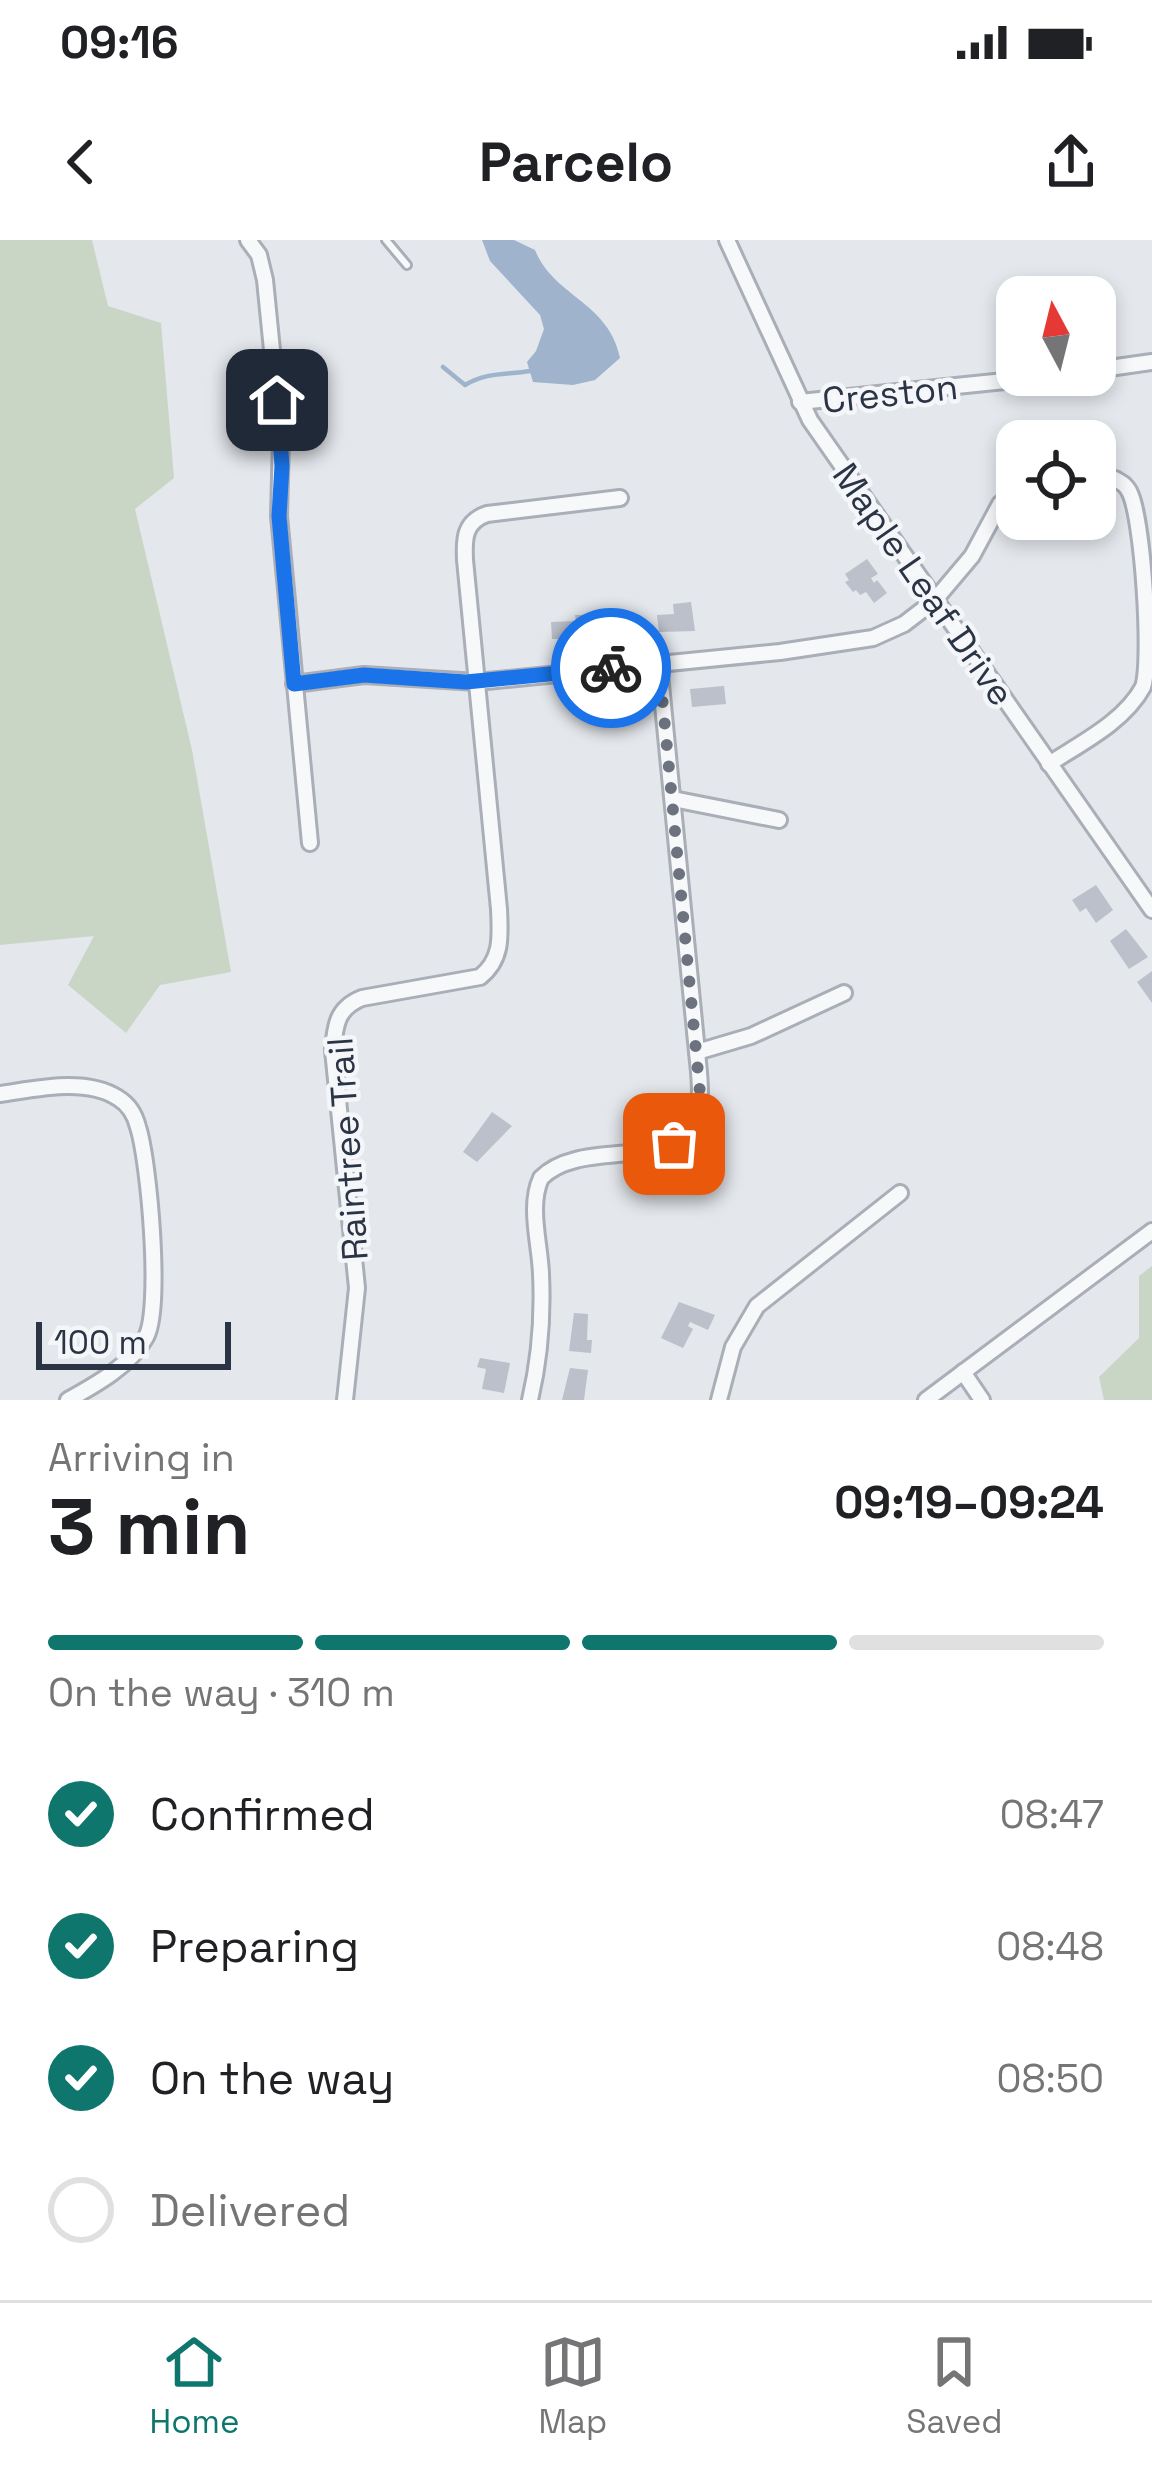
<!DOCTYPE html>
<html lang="en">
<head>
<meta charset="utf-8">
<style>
	body { margin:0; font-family:"Space Grotesk",sans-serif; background:#f2f2f2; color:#202124; height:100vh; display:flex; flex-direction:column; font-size:45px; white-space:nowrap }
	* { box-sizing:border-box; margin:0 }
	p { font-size:39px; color:#757577 }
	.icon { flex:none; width:66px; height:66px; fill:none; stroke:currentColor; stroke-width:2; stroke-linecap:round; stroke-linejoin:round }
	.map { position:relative; height:1160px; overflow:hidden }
	.panel { display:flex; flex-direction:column; background:#fff; flex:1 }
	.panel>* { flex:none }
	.needle { width:78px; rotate:353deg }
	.tools { position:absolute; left:996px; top:36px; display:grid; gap:24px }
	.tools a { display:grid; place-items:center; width:120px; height:120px; border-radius:24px; background:#fff; box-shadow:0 6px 18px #0003; font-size:60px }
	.scale { position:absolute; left:36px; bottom:30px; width:195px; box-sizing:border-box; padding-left:12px; border:6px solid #2b3445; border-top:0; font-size:33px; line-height:42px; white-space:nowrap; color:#2b3445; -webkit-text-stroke:9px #f4f6f9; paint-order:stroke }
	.pin { position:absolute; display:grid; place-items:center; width:102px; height:102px; color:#fff; margin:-51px; border-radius:24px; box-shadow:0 6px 18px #0006 }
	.courier { position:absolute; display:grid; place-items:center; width:120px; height:120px; margin:-60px; border:9px solid #1a73e8; border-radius:50%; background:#fff; color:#222; box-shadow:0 3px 15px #0007 }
	.overview em { font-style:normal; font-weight:600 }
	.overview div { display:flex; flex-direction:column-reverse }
	.overview { display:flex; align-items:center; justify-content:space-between; height:204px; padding:0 48px }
	h1 { font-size:78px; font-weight:600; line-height:90px }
	.bar { display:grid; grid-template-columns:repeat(4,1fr); gap:18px 12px; align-content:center; height:144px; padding:0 48px }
	.bar i { height:15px; border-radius:9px; background:#e0e0e0 }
	.bar .on { background:#0f766e }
	.bar p { grid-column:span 4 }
	ol { padding:0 48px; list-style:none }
	li { display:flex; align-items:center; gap:36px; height:132px }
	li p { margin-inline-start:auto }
	li .icon { padding:12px; border-radius:50%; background:#0f766e; color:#fff; stroke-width:4 }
	li:last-child { color:#757577 }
	li i { width:66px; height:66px; border:6px solid #e0e0e0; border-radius:50% }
	.status { display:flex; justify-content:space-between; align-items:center; height:84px; padding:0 60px; background:#fff; direction:ltr }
	.status svg { height:33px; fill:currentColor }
	header { display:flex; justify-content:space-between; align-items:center; height:156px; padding:0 48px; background:#fff; font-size:54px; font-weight:600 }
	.menu { display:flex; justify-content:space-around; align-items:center; height:168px; border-top:3px solid #e0e0e0; background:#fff; font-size:33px; color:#757577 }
	.menu a { display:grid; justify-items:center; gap:6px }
	.menu .on { color:#0f766e }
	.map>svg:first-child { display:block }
</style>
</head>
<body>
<div class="status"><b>09:16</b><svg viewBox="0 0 49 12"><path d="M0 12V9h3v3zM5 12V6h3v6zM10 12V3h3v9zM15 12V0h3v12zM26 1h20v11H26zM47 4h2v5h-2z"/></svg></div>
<header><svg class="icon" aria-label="back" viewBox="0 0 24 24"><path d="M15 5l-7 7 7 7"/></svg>Parcelo<svg class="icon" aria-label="share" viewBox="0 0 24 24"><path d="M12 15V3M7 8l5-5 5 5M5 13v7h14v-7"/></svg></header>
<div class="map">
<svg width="1152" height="1160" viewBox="0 0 1152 1160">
	<rect width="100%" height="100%" fill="#e4e7ec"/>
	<g fill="#c9d6c5">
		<polygon points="0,0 92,0 108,66 161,83 174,238 135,269 192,510 231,732 160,745 126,793 68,745 94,696 0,705"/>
		<polygon points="1152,1026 1152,1160 1104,1160 1099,1137 1139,1098 1139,1036"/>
	</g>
	<path fill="#9fb4cc" d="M482,0H514L535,10C554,57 609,62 620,118L595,140L573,145L533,142L527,122L536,111L544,89L540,75L490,21Z"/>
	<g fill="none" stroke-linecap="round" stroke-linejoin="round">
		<path stroke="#9fb4cc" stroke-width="4.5" d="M443,127L465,145C487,132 505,135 530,131"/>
	</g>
	<g fill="#bbc0ca">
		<polygon points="867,319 878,334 871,338 874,343 877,340 887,353 874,363 866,352 860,355 856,350 853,352 845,342 849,340 845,334"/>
		<polygon points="691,362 695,391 659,392 657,375 674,374 673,364"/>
		<polygon points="626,374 626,386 630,382 646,381 646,398 631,398 631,393 622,403 606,400 605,376"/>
		<polygon points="575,375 588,375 590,402 572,402 571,393 564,393 564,399 552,399 551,382 576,381"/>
		<polygon points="724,446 726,464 692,467 690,449"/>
		<polygon points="628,457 630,477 600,479 598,460"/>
		<polygon points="1096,645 1113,670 1096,683 1086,668 1080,672 1072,660"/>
		<polygon points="1126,689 1148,717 1129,729 1110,701"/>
		<polygon points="1152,731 1152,763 1137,742"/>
		<polygon points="492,872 512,886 477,922 463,912"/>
		<polygon points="679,1062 715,1075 708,1090 690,1082 688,1086 693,1089 683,1108 661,1098"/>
		<polygon points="574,1073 588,1074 587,1100 592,1100 591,1113 569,1111"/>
		<polygon points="480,1118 510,1123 504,1153 482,1149 486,1129 477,1127"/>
		<polygon points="570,1128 588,1130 584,1160 562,1160"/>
	</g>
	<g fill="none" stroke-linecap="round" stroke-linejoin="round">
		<g stroke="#a9aeb7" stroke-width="12">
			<polyline id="lane" points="386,0 407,25"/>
		</g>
		<g stroke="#a9aeb7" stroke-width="20">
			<g id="street">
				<polyline points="248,0 259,15 265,40 281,200 279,276 310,603"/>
				<polyline points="727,0 810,180 1152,670"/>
				<polyline points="1095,130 1152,122"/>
				<polyline points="800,162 1063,135"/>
				<polyline points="294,444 364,435 477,442 780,412 873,398 904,384 934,361 972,316 1000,264 1017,250"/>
				<path d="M1049,524C1081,503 1124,482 1143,447C1152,422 1143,276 1129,251C1125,244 1122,243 1115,239L1095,238"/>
				<polyline points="673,559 779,580"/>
				<polyline points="697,812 751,796 844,753"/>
				<path d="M0,854C36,849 85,837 118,858C128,864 135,875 138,887C149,921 162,1068 146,1097C130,1126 95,1145 68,1160"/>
				<polyline points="963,1132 982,1160"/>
				<path d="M345,1160L357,1048L333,810C335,785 337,768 362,758L480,737C503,719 500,695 499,669L465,320C464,299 464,282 487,274L620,258"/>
				<path d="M530,1160C540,1118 543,1077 541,1034C540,1004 528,966 541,938C581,897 675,933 696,879C703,859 699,833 697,812L659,424"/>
				<polyline points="719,1160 733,1107 757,1066 900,953"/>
				<polyline points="926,1160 1152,991"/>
			</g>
		</g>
		<use href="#lane" stroke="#f7f8fa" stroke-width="6"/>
		<use href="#street" stroke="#f7f8fa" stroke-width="14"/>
	</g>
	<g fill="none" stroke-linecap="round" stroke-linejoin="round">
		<polyline stroke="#6c737f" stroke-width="12" stroke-dasharray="0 21.6" points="611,428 659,424 700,853 695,880 674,904"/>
		<polyline stroke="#1a73e8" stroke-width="15" points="277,160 282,226 279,276 294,444 364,435 466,442 611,428"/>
	</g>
	<g text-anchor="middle" stroke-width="9" stroke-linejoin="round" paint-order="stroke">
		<g font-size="36" fill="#2b3445" stroke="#f4f6f9">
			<text transform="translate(890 153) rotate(-6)" y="13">Creston</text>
			<text transform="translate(924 344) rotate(55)" y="13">Maple Leaf Drive</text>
			<text transform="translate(347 909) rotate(-94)" y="13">Raintree Trail</text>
		</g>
	</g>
</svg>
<div class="tools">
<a><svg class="needle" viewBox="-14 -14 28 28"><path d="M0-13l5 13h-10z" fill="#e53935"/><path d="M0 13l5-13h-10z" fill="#757577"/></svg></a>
<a><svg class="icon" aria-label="locate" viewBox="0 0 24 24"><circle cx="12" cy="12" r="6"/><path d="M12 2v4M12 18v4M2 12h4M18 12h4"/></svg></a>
</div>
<div class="scale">100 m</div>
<div class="pin" style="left:674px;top:904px;background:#ea580c"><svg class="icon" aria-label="bag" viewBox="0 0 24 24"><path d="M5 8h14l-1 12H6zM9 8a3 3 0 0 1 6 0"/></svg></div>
<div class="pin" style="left:277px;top:160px;background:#1f2937"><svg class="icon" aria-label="home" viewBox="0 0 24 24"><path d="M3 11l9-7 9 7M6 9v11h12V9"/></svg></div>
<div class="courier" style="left:611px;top:428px"><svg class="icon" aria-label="bike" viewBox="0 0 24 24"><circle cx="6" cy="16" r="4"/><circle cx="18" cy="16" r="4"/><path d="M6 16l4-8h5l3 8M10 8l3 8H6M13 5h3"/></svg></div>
</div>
<section class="panel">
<div class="overview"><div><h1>3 min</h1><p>Arriving in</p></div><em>09:19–09:24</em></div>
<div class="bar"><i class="on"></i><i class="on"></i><i class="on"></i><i></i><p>On the way · 310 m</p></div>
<ol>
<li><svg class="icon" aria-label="check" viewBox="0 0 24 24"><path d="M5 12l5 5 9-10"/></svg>Confirmed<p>08:47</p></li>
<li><svg class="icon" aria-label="check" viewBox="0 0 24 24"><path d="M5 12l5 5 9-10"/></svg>Preparing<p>08:48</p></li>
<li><svg class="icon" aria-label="check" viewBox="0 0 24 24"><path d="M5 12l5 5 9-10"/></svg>On the way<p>08:50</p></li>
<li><i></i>Delivered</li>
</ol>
</section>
<nav class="menu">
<a class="on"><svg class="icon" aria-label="home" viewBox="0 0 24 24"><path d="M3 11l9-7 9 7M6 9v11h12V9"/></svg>Home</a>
<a><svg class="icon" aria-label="map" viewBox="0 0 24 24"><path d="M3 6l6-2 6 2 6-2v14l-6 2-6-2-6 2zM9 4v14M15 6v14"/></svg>Map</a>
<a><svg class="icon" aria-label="saved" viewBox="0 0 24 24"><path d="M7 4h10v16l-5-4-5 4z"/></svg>Saved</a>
</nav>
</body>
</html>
